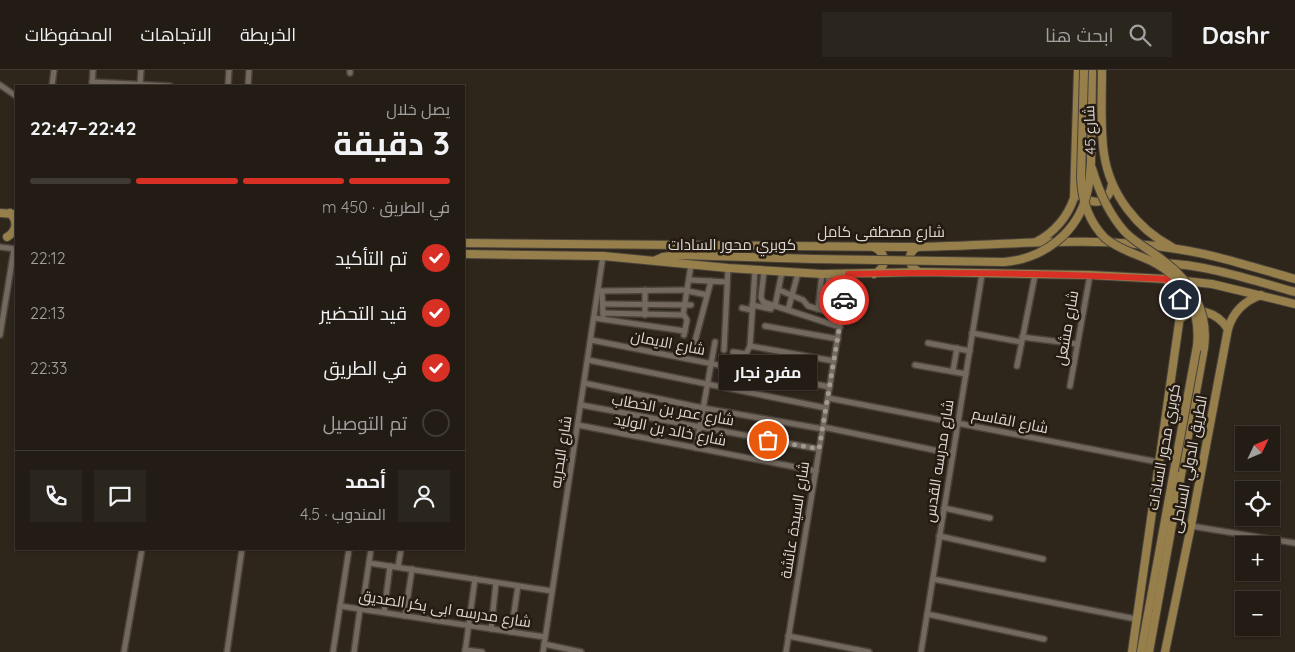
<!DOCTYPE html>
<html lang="ar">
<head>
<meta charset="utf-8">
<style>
	body { margin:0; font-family:Quicksand,Cairo,sans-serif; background:#2a251d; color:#f1f3f6; direction:rtl; height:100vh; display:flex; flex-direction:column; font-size:19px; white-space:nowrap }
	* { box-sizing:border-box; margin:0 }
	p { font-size:16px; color:#a2a1a0 }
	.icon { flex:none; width:28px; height:28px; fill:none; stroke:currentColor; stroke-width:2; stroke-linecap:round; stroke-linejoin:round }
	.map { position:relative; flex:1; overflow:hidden; direction:ltr }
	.drawer { position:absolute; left:15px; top:15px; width:450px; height:465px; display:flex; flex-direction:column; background:#221c14; border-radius:0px; box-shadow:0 1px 4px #0004,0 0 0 1px #3f3a34; direction:rtl }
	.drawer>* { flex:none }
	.needle { width:32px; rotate:46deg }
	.controls { position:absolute; left:1235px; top:356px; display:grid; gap:10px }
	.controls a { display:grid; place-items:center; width:45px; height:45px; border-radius:0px; background:#221c14; box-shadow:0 1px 4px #0004,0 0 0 1px #3f3a34; font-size:25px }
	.pin { position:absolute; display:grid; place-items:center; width:42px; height:42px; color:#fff; margin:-21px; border:2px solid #fff; border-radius:50%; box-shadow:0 1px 5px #0007 }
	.courier { position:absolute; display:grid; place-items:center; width:50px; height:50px; margin:-25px; border:4px solid #d93025; border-radius:50%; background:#fff; color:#222; box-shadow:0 1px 6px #0007 }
	.bubble { position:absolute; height:35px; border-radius:0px; background:#221c14; box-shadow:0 1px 4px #0004,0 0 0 1px #3f3a34; font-size:16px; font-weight:700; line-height:35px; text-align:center; direction:rtl }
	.head em { font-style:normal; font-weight:700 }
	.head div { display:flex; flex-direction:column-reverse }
	.head { display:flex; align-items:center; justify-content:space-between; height:85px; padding:0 15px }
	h1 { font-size:32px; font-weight:700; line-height:38px }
	.bar { display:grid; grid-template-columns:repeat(4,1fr); gap:8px 5px; align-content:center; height:60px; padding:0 15px }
	.bar i { height:6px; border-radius:4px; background:#3f3a34 }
	.bar .current { background:#d93025 }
	.bar p { grid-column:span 4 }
	.line { display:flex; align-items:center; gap:12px; padding:0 15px; border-top:1px solid #3f3a34 }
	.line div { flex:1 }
	.round { display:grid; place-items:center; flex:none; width:52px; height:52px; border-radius:0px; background:#2a251d }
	ol { padding:0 15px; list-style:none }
	li { display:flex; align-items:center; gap:15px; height:55px }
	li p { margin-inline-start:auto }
	li .icon { padding:5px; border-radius:50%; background:#d93025; color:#fff; stroke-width:4 }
	li:last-child { color:#a2a1a0 }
	li i { width:28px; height:28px; border:2px solid #3f3a34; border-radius:50% }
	header { display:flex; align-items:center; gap:30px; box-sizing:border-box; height:70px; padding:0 25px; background:#221c14; border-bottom:1px solid #3f3a34 }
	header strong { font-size:24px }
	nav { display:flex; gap:28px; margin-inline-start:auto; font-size:18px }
	.search { width:350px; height:45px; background:#2a251d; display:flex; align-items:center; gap:12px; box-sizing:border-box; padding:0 18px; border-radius:0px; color:#a2a1a0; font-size:19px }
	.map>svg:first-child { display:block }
</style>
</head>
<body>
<header>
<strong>Dashr</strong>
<div class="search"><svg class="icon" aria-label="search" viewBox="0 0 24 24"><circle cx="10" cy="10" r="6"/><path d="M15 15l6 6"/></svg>ابحث هنا</div>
<nav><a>الخريطة</a><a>الاتجاهات</a><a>المحفوظات</a></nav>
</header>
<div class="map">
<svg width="1295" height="582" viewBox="0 0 1295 582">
	<rect width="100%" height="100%" fill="#2e251b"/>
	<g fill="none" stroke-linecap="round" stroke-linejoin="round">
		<g stroke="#4a433b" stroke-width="8">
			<g id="street">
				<polyline points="350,3 350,0"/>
				<polyline points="92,12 170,16"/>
				<polyline points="0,15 16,26"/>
				<polyline points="52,16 54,0"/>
				<polyline points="92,16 93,0"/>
				<polyline points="140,16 141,0"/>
				<polyline points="228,16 229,0"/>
				<polyline points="248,16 249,0"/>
				<polyline points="0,177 16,179"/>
				<polyline points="755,200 750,276 834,291"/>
				<polyline points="764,201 761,227 763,232 840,257"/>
				<polyline points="690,210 727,212"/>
				<polyline points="779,220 803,230 808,236 825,241"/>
				<polyline points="598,221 688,220"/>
				<polyline points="602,221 603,246"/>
				<polyline points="688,221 707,225"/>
				<polyline points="827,231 829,204"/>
				<polyline points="603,234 691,235"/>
				<polyline points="752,235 771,239"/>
				<polyline points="775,236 782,202"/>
				<polyline points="742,238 752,240"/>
				<polyline points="818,239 822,204"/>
				<polyline points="788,240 798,203"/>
				<polyline points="603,243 683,245 691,195"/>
				<polyline points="645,245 645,220"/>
				<polyline points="684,245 687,250 684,265"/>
				<polyline points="594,248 685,261"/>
				<polyline points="765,256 838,269"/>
				<polyline points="972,263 1021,272"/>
				<polyline points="0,265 14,179"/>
				<polyline points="1022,267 1077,274"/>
				<polyline points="591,270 830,317"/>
				<polyline points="928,273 970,281"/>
				<polyline points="694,275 711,211"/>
				<polyline points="724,280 728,198"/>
				<polyline points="733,282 746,284 750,276"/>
				<polyline points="588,290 826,338"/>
				<polyline points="915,295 966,304"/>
				<polyline points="1017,296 1035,205"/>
				<polyline points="953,301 957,278"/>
				<polyline points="584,313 703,338 823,359"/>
				<polyline points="1070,316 1090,205"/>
				<polyline points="828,328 1158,392"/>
				<polyline points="581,335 819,379"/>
				<polyline points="578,355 816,401"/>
				<polyline points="823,357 953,384"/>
				<polyline points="696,378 715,272"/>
				<polyline points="944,438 990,448"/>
				<polyline points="1191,456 1295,473"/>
				<polyline points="939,466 1043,489"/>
				<polyline points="369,493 552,521"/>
				<polyline points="398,497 401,479"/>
				<polyline points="933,509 1136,549"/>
				<polyline points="340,536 545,567"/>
				<polyline points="362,539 371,479"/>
				<polyline points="384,542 390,496"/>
				<polyline points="927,544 1044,569"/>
				<polyline points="405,546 412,499"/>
				<polyline points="491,559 496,513"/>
				<polyline points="511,562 518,516"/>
				<polyline points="788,566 869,582"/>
				<polyline points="544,574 581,582"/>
				<polyline points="465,580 482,582"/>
				<polyline points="124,582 142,479"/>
				<polyline points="227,582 242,479"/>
				<polyline points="333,582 349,479"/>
				<polyline points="354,582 360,539"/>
				<polyline points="465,582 475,509"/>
				<polyline points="543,582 603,186"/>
				<polyline points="786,582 848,204"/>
				<polyline points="921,582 982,204"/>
			</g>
		</g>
		<g stroke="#4a433b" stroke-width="10">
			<g id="primary">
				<path d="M1102,0C1102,27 1100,58 1104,84C1110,124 1137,159 1172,177"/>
				<polyline points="1091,92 1092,0"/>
				<path d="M1080,126C1096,136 1109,133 1112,114"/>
				<polyline points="0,143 14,144"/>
				<path d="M7,167C17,161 18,151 10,143"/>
				<path d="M1036,172C1055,162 1067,148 1074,128L1078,0"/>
				<path d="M464,173C609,174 755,176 900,177C992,177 1086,164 1177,179C1217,185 1256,198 1295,209"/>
				<path d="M917,177C909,182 908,188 912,197L919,202"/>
				<polyline points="464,184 603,186 728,198 822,204 924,202 1090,205 1166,209 1212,214 1295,234"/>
				<polyline points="656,190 663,187 680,185 814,189"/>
				<path d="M1163,193C1208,195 1252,210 1295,222"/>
				<path d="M874,204C887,198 887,183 874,177"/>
				<path d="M1180,249C1197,235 1217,242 1228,259"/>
				<path d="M1132,582L1181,239C1180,226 1174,219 1166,209"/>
				<polyline points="1141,582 1174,401"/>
				<polyline points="1149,582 1204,278"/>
				<path d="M1165,582L1191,456L1228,259C1233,242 1244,231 1261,225"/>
			</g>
		</g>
		<use href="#street" stroke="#74695e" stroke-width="5"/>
		<use href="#primary" stroke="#967f4b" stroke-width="8"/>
		<g stroke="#4a433b" stroke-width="10" stroke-linecap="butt">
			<g id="primary-bridge">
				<path d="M1084,0L1081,108C1082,130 1089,152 1105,168C1119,180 1137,184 1153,192C1185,208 1201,242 1197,276L1174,401"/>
				<path d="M1092,98C1099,122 1108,143 1125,162C1137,174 1152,181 1165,192C1192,212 1209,244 1204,278"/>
				<path d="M814,189L1004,192C1043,189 1078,163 1087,123C1090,113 1090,103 1091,92"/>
			</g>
		</g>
		<use href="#primary-bridge" stroke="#967f4b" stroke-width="8"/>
	</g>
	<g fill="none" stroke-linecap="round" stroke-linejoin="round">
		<polyline stroke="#a19a93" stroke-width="5" stroke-dasharray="0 9" points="768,370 819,379 844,230"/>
		<path stroke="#d93025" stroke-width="6" d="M844,230L848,204C954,201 1060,204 1166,209L1177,222L1180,229"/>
	</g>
	<g text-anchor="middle" stroke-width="5" stroke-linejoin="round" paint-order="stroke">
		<g font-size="15" fill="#dfd9d3" stroke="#241b12">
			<text transform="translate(1090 60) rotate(-92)" y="5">شارع 45</text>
			<text x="881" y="167">شارع مصطفى كامل</text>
			<text x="732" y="180">كوبري محور السادات</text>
			<text transform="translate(1067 258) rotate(-80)" y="5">شارع مشعل</text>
			<text transform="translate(668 273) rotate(11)" y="5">شارع الايمان</text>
			<text transform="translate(673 340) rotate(10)" y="5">شارع عمر بن الخطاب</text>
			<text transform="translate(1010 351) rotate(11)" y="5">شارع القاسم</text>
			<text transform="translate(670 360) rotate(11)" y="5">شارع خالد بن الوليد</text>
			<text transform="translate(1164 377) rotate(-80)" y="5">كوبري محور السادات</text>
			<text transform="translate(561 382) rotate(-81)" y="5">شارع البحريه</text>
			<text transform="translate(939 391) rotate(-81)" y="5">شارع مدرسه القدس</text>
			<text transform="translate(1189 394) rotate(-79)" y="5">الطريق الدولي الساحلى</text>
			<text transform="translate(795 450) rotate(-81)" y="5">شارع السيدة عائشة</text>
			<text transform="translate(445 539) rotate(9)" y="5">شارع مدرسه ابى بكر الصديق</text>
		</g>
	</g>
</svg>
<div class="controls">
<a><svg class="needle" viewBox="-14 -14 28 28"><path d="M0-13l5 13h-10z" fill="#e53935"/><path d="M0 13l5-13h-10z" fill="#a2a1a0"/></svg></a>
<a><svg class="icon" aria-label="locate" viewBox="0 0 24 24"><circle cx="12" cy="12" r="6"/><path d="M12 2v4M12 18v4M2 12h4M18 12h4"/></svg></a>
<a>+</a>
<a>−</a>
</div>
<div class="pin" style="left:768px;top:370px;background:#ea580c"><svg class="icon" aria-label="bag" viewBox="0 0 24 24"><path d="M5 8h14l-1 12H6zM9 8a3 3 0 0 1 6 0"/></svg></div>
<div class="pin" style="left:1180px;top:229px;background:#1f2937"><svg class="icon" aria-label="home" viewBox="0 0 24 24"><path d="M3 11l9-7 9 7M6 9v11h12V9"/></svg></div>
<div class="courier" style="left:844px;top:230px"><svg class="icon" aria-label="car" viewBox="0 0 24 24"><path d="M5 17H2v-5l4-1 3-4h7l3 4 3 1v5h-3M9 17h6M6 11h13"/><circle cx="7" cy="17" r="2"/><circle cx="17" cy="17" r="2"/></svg></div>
<div class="bubble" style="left:719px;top:285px;width:98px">مفرح نجار</div>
<section class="drawer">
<div class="head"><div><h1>3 دقيقة</h1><p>يصل خلال</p></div><em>22:42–22:47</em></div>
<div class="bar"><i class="current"></i><i class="current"></i><i class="current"></i><i></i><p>في الطريق · 450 m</p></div>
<ol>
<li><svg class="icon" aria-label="check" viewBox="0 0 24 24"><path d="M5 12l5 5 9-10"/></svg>تم التأكيد<p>22:12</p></li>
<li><svg class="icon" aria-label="check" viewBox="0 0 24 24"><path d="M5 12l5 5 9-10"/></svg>قيد التحضير<p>22:13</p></li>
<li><svg class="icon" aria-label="check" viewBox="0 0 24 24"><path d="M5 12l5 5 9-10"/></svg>في الطريق<p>22:33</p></li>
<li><i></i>تم التوصيل</li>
</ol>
<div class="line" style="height:90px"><a class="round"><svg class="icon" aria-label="person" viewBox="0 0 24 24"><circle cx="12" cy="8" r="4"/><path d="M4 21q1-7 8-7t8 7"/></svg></a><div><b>أحمد</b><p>المندوب · 4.5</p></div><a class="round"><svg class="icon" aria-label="chat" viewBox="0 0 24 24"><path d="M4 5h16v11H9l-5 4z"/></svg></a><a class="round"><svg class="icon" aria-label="phone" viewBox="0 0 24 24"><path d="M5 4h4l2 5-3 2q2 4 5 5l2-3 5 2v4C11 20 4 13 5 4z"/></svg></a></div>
</section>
</div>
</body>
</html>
